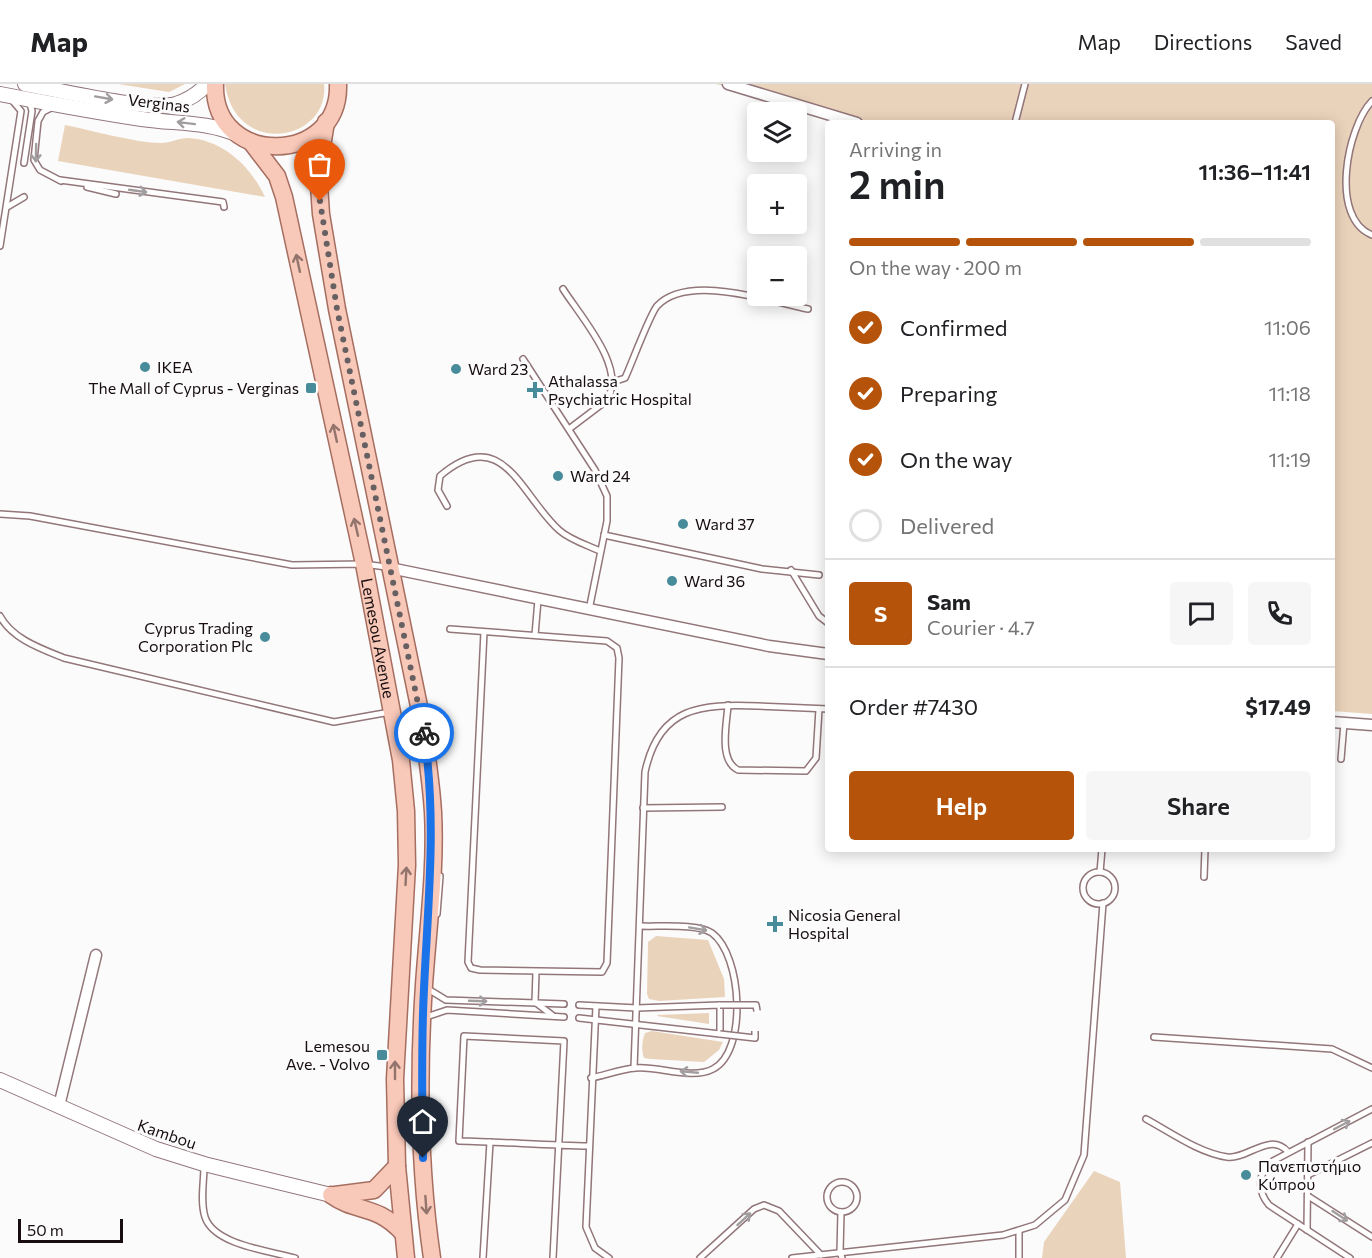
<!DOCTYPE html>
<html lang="en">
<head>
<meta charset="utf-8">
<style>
	body { margin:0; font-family:Commissioner,sans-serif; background:#f6f6f6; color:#202124; height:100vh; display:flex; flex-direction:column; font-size:22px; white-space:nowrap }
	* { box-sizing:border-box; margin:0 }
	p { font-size:20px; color:#757577 }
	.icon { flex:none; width:33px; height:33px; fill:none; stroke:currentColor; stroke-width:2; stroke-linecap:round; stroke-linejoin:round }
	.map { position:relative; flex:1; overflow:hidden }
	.panel { position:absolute; left:825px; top:36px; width:510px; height:732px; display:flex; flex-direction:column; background:#fff; border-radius:6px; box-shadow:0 3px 15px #0003 }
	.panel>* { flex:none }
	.tools { position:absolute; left:747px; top:18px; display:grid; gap:12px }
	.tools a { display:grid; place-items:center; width:60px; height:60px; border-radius:6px; background:#fff; box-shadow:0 3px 15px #0003; font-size:30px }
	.scale { position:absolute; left:18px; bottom:15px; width:105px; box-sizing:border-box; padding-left:6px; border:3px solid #170d0f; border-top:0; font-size:16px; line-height:21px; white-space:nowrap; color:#170d0f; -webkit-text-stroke:4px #fbfbfb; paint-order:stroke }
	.pin { position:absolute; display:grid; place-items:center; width:51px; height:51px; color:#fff; margin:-62px -26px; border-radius:50% 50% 50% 0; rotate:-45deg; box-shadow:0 0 6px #0007 }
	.pin .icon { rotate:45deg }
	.courier { position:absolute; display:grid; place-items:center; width:60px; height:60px; margin:-30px; border:4px solid #1a73e8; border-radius:50%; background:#fff; color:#222; box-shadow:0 2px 8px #0007 }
	.headline em { font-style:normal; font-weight:600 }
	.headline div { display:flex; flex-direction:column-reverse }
	.headline { display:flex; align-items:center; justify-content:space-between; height:102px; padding:0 24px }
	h1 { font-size:39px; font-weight:600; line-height:45px }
	.bar { display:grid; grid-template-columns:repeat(4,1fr); gap:9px 6px; align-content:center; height:72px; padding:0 24px }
	.bar i { height:8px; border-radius:4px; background:#e0e0e0 }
	.bar .current { background:#b45309 }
	.bar p { grid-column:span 4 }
	.line { display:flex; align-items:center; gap:15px; padding:0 24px; border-top:2px solid #e0e0e0 }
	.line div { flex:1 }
	.round { display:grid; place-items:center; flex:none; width:63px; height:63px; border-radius:6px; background:#f6f6f6 }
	ol { padding:0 24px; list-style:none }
	li { display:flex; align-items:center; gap:18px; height:66px }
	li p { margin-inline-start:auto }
	li .icon { padding:6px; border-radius:50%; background:#b45309; color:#fff; stroke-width:4 }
	li:last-child { color:#757577 }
	li i { width:33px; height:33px; border:3px solid #e0e0e0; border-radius:50% }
	.action { display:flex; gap:12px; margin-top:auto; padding:12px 24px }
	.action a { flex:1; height:69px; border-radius:6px; background:#b45309; color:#fff; font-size:24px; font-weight:600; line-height:69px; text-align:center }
	.action a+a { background:#f6f6f6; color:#202124 }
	header { display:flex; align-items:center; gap:36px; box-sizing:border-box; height:84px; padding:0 30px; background:#fff; border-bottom:2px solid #e0e0e0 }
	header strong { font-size:28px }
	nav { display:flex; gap:33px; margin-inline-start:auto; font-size:21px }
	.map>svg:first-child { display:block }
</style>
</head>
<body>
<header>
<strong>Map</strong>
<nav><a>Map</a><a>Directions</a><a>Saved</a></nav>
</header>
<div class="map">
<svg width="1372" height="1174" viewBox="0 0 1372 1174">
	<rect width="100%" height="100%" fill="#fbfbfb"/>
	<g fill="#ead3bb">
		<polygon points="118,0 185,0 169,8"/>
		<path d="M225,0H324C330,57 236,75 225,0Z"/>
		<polygon points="716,0 1372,0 1372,630 1332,627 1332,39 870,39"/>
		<path d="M65,41C91,46 136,59 161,59C170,59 179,54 188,54C224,56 251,83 265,113L58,77Z"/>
		<polygon points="656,852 708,856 724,895 725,913 659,917 649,915 647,910 648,858"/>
		<polygon points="709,929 709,940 657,932 658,931"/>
		<path d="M652,947L723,958L719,966L704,978L650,975L644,974C641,966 642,957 645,949Z"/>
		<polygon points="1094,1087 1120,1098 1126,1174 1042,1174 1044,1158"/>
	</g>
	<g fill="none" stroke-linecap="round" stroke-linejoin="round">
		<g stroke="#92767a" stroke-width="8">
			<g id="service">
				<path d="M1372,17C1347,43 1329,134 1372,151"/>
				<polyline points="53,23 43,28 38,37 34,76 40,86 61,97"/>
				<polyline points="1015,39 1025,0"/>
				<polyline points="24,79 32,27 29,16"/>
				<polyline points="60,96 223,118 224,123"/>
				<polyline points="87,103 116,110"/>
				<polyline points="7,123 24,113"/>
				<polyline points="0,162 21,27 11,15"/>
				<path d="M563,205C580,232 629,286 606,317L569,345"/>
				<polyline points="523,275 595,386 607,412 607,437 589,526"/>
				<path d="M613,298L625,294C632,279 649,232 657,222C688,189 769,217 808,225"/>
				<path d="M447,422L438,406L440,392C503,338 521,412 559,446C570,456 587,461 600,467"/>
				<polyline points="0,430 30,432 292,481 364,480 386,483"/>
				<polyline points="604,451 762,485 819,491"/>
				<polyline points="791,486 819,532 828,539"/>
				<path d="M0,532C12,555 42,565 64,574L334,638L390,628"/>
				<polyline points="450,545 607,557 617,564 619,574 607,879 602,888 480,886 471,884 468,878 484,548"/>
				<polyline points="535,551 538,516"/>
				<path d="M728,621C727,639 718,676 738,686L806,687L816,674L819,625"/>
				<polyline points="1341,675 1344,639"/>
				<polyline points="643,724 722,723"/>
				<polyline points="1100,788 1102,765"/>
				<circle cx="1099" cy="804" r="16"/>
				<polyline points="1204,793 1205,765"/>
				<polyline points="437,830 440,792"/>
				<polyline points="536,888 535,918 552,931"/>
				<polyline points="428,905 446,916 564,920"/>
				<polyline points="596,922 586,1143 595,1164 609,1174"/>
				<polyline points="426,933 447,926 564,933"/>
				<polyline points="579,934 720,950 720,921 637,924 579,921"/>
				<polyline points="1154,953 1332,965 1372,984"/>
				<path d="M634,984L645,688C659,622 701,620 758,622C781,623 805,624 828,625"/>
				<path d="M591,994C606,991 621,985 636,984C659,982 692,996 713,985C748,967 742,871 712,849C698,839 658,843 640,842"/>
				<path d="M1146,1035C1170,1048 1199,1069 1227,1073C1247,1076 1270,1047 1288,1068"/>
				<path d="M204,1082C204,1098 200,1117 205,1133C214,1161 270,1167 295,1174"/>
				<polyline points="1308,1091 1372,1059"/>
				<circle cx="842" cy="1113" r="15"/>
				<polyline points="1308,1112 1372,1153"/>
				<polyline points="841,1128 840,1168 842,1174"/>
				<polyline points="1307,1146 1308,1058"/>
				<polyline points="1019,1147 1019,1174"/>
				<polyline points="483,1174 490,1058"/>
				<path d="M553,1174L564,957L464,952L459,1057C502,1058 545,1061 589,1062"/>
				<polyline points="700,1174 754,1125 764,1121 779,1127 821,1171"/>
				<polyline points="792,1174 1003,1151 1035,1141 1065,1116 1084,1071 1103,819"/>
				<polyline points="1277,1174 1298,1140"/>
				<path d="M1350,1174L1269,1121C1258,1108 1257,1090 1271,1078L1372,1025"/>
			</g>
		</g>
		<g stroke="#92767a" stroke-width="13">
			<g id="minor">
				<polyline points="728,0 857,39"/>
				<polyline points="390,484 769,562 828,570"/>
				<polyline points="1332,638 1372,641"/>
				<polyline points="59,1022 96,871"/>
			</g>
		</g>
		<g stroke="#92767a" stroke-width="16">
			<g id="tertiary">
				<path d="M25,0C58,6 149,28 176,20C188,16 199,9 207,0"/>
				<path d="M0,10C47,19 95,28 142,35C175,40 207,37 238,51"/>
				<polyline points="0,996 156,1065 204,1080 331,1111"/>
			</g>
		</g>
		<g stroke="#a66e60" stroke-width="19">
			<g id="primary">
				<path d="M215,0C212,84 341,82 338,0"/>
				<path d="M326,38L318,87L321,130L337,225L421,632C426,664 431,696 433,728C436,785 428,843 424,901C418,991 419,1085 432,1174"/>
				<path id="s1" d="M251,58L277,92L284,113L364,480L401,676L406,727L407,781L395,995L397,1082L406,1174"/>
				<path d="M331,1111C358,1130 375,1119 403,1149"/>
				<polyline points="335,1111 374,1106 397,1082"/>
			</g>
		</g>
		<use href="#service" stroke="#fff" stroke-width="5"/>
		<use href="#minor" stroke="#fff" stroke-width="10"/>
		<use href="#tertiary" stroke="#fff" stroke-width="14"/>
		<use href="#primary" stroke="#f8c8b9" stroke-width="16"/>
		<g stroke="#92767a" stroke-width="8" stroke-linecap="butt">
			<g id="service-bridge">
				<polyline points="720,921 756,921 757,927"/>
				<polyline points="720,950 755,954 755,947"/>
			</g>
		</g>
		<use href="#service-bridge" stroke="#fff" stroke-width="5"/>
	</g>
	<defs><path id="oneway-shaft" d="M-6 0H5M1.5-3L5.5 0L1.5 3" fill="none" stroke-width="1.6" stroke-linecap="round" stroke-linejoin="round" transform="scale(1.5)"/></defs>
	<g stroke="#a29e9f">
		<use href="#oneway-shaft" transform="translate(104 14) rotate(10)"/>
		<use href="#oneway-shaft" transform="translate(186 39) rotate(-173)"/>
		<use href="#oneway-shaft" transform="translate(36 69) rotate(91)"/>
		<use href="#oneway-shaft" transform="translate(138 107) rotate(8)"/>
		<use href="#oneway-shaft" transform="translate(698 845) rotate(10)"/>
		<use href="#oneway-shaft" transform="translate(478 917) rotate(2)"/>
		<use href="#oneway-shaft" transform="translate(689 988) rotate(-175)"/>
		<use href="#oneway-shaft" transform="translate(1342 1041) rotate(-28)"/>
		<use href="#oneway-shaft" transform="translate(1340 1132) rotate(33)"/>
		<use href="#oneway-shaft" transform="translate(744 1135) rotate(-42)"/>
	</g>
	<g stroke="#93746c">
		<use href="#oneway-shaft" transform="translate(298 179) rotate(-102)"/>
		<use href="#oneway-shaft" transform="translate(335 349) rotate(-102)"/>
		<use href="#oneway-shaft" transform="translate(356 443) rotate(-103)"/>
		<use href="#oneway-shaft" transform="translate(406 792) rotate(-87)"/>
		<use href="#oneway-shaft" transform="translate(395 986) rotate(-90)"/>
		<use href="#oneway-shaft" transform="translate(426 1121) rotate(86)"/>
	</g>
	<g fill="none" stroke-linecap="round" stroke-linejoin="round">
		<polyline stroke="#676062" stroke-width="6" stroke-dasharray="0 10.8" points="320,117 337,225 424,649"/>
		<path stroke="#1a73e8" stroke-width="8" d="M423,1074C422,1018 421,961 424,905C428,817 437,737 424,649"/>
	</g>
	<g fill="#488b9b" stroke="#fbfbfb" stroke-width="2">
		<circle cx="145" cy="283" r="6"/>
		<circle cx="456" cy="285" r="6"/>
		<rect x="305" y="298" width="12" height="12" rx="3"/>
		<path d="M532 297h6v6h6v6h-6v6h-6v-6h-6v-6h6z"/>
		<circle cx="558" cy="392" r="6"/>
		<circle cx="683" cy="440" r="6"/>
		<circle cx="672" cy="497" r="6"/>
		<circle cx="265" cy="553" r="6"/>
		<path d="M772 831h6v6h6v6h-6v6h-6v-6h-6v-6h6z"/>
		<rect x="376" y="965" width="12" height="12" rx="3"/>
		<circle cx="1246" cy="1091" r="6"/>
	</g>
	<g text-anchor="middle" stroke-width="6" stroke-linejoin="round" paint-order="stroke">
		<g font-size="16" fill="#170d0f" stroke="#fbfbfb">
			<text transform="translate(159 19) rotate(7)" y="6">Verginas</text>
			<text dy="6" stroke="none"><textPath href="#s1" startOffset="516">Lemesou Avenue</textPath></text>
			<text transform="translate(167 1050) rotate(19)" y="6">Kambou</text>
		</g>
		<g font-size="16" fill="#170d0f" stroke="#fbfbfb" text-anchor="start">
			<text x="157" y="289">IKEA</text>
			<text x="468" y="291">Ward 23</text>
			<text x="548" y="303">Athalassa<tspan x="548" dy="18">Psychiatric Hospital</tspan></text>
			<text x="299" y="310" text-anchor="end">The Mall of Cyprus - Verginas</text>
			<text x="570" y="398">Ward 24</text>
			<text x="695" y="446">Ward 37</text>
			<text x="684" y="503">Ward 36</text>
			<text x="253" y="550" text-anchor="end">Cyprus Trading<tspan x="253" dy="18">Corporation Plc</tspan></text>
			<text x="788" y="837">Nicosia General<tspan x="788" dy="18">Hospital</tspan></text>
			<text x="370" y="968" text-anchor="end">Lemesou<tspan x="370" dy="18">Ave. - Volvo</tspan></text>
			<text x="1258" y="1088">Πανεπιστήμιο<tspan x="1258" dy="18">Κύπρου</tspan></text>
		</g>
	</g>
</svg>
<div class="tools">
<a><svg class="icon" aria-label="layers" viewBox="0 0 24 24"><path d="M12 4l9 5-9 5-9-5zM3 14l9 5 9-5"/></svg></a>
<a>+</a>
<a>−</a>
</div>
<div class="scale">50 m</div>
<div class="pin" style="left:320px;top:117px;background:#ea580c"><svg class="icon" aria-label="bag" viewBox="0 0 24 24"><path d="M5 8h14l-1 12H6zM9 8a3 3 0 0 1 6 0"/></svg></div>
<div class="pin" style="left:423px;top:1074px;background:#1f2937"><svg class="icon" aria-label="home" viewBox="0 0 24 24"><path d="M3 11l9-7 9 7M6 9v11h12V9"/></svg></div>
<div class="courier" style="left:424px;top:649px"><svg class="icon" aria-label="bike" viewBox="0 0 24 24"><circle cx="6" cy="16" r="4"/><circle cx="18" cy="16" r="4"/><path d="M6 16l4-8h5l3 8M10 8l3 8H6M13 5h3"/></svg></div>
<section class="panel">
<div class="headline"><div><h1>2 min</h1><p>Arriving in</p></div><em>11:36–11:41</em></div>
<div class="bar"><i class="current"></i><i class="current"></i><i class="current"></i><i></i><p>On the way · 200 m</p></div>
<ol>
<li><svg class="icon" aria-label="check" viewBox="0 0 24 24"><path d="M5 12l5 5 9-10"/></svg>Confirmed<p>11:06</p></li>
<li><svg class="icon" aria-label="check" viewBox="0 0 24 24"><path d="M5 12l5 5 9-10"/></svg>Preparing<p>11:18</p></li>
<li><svg class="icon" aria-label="check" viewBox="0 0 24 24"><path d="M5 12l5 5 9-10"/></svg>On the way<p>11:19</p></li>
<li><i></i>Delivered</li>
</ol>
<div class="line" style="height:108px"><b class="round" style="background:#b45309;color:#fff">S</b><div><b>Sam</b><p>Courier · 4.7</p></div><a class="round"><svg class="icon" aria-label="chat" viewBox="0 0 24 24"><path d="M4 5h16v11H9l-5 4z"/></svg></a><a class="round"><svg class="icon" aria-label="phone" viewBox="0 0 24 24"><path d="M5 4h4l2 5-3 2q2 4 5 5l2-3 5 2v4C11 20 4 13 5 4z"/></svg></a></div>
<div class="line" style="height:78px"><div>Order #7430</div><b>$17.49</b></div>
<div class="action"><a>Help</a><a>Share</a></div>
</section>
</div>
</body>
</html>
